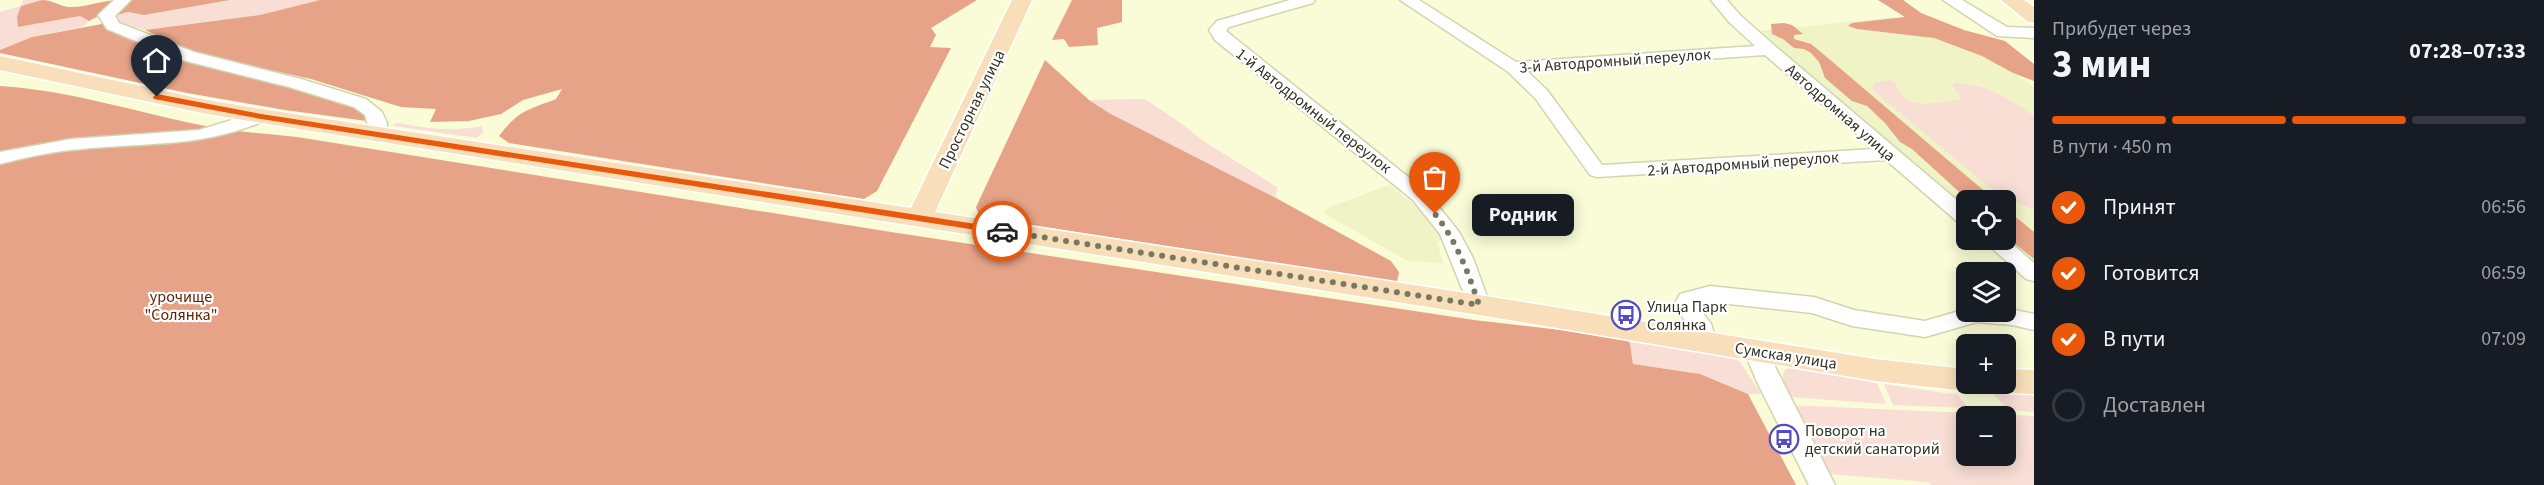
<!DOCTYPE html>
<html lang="ru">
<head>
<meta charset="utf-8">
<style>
	body { margin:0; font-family:"Source Sans 3",sans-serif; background:#242831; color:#f1f3f6; height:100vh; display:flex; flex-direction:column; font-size:22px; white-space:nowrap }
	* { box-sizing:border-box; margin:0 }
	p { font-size:20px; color:#9ea1a6 }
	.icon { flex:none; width:33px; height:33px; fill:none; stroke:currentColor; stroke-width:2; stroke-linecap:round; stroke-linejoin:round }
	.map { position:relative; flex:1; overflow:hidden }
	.details { display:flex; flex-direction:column; background:#171b24; width:510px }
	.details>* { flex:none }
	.controls { position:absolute; left:1956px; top:190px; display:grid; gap:12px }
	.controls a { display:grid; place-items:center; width:60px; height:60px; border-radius:9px; background:#171b24; box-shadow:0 3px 15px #0003; font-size:30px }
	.pin { position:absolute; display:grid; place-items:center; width:51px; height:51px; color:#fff; margin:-62px -26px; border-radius:50% 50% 50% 0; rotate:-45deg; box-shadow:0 0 6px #0007 }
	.pin .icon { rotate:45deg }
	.courier { position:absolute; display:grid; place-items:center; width:60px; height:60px; margin:-30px; border:4px solid #ea580c; border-radius:50%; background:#fff; color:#222; box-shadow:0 2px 8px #0007 }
	.bubble { position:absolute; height:42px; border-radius:9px; background:#171b24; box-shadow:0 3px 15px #0003; font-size:20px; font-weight:700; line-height:42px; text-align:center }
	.headline em { font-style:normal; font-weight:700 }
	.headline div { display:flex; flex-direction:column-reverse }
	.headline { display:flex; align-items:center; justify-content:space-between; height:102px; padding:0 18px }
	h1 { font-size:39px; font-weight:700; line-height:45px }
	.bar { display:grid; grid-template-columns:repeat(4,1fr); gap:9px 6px; align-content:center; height:72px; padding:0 18px }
	.bar i { height:8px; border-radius:4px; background:#363941 }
	.bar .active { background:#ea580c }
	.bar p { grid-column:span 4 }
	ol { padding:0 18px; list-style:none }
	li { display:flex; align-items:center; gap:18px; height:66px }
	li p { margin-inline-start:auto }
	li .icon { padding:6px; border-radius:50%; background:#ea580c; color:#fff; stroke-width:4 }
	li:last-child { color:#9ea1a6 }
	li i { width:33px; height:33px; border:3px solid #363941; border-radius:50% }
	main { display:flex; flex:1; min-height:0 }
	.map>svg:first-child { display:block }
</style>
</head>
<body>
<main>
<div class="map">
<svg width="2034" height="485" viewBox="0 0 2034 485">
	<rect width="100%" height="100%" fill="#fafcd7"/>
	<g fill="#f0f3c6">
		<polygon points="1897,17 1942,35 1995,60 2034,87 2034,277 2006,240 2006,201 1966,201 1966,219 1750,32"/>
		<polygon points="1389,185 1439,224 1446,237 1437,242 1443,264 1414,261 1411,263 1325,214 1324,212 1330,207"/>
	</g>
	<g fill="#f8ded4" fill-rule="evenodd">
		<polygon points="23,0 42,0 21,6 18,27 80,16 89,21 82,27 32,37 0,50 0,12 21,6"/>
		<polygon points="230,0 320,0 260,15 145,30 118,22 114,16 128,12 144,15"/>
		<path d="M1890,80L1895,82C1903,112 1935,103 1959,100L1961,97L1952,85L1954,83C1986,84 2009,98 2034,116V210L2008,199L1989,187L1875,92L1872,88L1874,83Z"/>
		<polygon points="1145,99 1175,119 1205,142 1277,187 1276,198 1109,113 1089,100"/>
		<path d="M399,123C427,129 454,132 482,126L483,132L477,138L394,126L393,124Z"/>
		<polygon points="1629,338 1736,359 1740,362 1761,394 1748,394 1700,374 1633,364"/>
		<path d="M1796,368L1877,383L1886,404L1790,397C1784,390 1779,378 1786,369Z"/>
		<polygon points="1884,384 1958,395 1968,408 1893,405"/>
		<polygon points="2034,394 2034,412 2008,410 1994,394"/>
		<path d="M1789,405L2034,416V485H1931L1928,482L1830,474ZM1966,417H2006V456H1966Z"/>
	</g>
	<g fill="#e7a388">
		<path d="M42,0C53,0 61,7 70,7C84,8 103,0 119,0L102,14L89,21L80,16L18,27L17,17L21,6Z"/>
		<polygon points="129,0 230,0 144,15 128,12 114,16"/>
		<path d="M320,0H977L931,28L936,35L930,47L951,48L877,191L864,199L509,143L499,136C518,111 527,110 556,99L562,89L523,100L501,114L469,121L430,122L436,109L401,107L311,79L197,54L145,30L260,15Z"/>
		<polygon points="1072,0 1122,0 1122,22 1097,28 1098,45 1069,47 1064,39 1052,40"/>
		<polygon points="1878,0 1903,0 1921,13 1964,30 2005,41 2034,64 2034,81 2013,73 1982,56 1934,38 1857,29 1848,26 1852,23 1905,17"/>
		<polygon points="1784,23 1792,25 1803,34 1794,35 1794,39 1811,44 1822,53 1996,201 1969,201 1912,149 1900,142 1885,123 1867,106 1852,101 1825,78 1819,62 1811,53 1804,49 1794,48 1783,39 1772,34 1771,24"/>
		<polygon points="102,24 123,35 358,105 367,117 367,121 285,110 187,93 0,53 0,50 32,37"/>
		<polygon points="1045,60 1089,100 1109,113 1276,198 1391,261 1399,272 1397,282 980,217 976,207"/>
		<path d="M0,86C71,90 141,114 211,127C239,132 268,134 297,137L891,232L1474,320L1629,338L1633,364L1700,374L1748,394L1796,485H0Z"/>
		<polygon points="2006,209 2034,232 2034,259 2006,237"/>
	</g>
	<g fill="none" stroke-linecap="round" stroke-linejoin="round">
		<g stroke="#d2d4b1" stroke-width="3">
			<g id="minor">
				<polygon points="114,0 131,0 115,16 119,23 194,52 301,79 366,99 382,112 387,123 387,134 385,138 371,138 365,115 354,107 289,87 182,60 107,29 98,15"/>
				<polygon points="1290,0 1315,0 1313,3 1229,27 1226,31 1427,192 1459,232 1473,258 1490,305 1487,311 1479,313 1471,311 1440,234 1413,200 1215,40 1209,30 1217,21"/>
				<path d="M1400,0H1419L1516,62L1755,46L1729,22L1711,0H1727L1741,16L1775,46L1966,208V224L1959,223L1886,160L1597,177L1590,175L1535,98L1507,71ZM1765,55L1874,149L1602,165L1547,90L1527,71Z"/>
				<polygon points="1943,0 1962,0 2007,27 2034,28 2034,38 1997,36"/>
				<path d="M261,111L267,112L270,116L267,120C200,148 152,142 82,149C54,151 27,157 0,164V152L71,139L199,130Z"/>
				<polygon points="2006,239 2034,263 2034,281 2026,279 1983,240"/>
				<polygon points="1710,286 1814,297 1854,310 1925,321 1966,309 1966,312 2006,312 2006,308 2034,314 2034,330 2012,325 1977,322 1925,337 1852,326 1812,313 1710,302 1697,305 1711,324 1716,341 1712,347 1704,349 1696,347 1689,326 1674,305 1680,294"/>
				<polygon points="1756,343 1764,345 1835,485 1809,485 1757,382 1744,351 1748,345"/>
			</g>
		</g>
		<g stroke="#fff" stroke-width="3">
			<g id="major">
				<polygon points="1012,0 1032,0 935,212 1479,295 1875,359 1966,369 1966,384 1979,384 1977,388 1966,391 1875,381 1479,315 261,123 202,113 0,70 0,56 202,99 261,109 911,208"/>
				<polygon points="2001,0 2024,0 2034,7 2034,23 2027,21"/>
				<polygon points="2006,369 2034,370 2034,394 2006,393 1995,389 1992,384 2006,384"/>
			</g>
		</g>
		<use href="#minor" fill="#fff" fill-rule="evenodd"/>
		<use href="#major" fill="#f8dfba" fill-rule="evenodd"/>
	</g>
	<polygon fill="#ea580c" points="157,94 261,114 1002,228 1006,231 1002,234 261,119 154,99 153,97"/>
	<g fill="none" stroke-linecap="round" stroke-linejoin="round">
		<path stroke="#787963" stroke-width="6" stroke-dasharray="0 10.8" d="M1002,231L1479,305C1468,272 1457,242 1435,214"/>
	</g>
	<defs>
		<g id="bus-ring" transform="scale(1.5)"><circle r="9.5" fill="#fff" stroke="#534bc2" stroke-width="1.5"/><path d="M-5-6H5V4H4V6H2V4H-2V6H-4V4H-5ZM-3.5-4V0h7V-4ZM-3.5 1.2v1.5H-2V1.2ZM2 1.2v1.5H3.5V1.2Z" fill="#534bc2"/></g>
	</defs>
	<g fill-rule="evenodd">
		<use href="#bus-ring" x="1626" y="315"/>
		<use href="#bus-ring" x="1784" y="439"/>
	</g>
	<g text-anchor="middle" stroke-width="4.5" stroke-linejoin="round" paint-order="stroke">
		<g font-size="16" fill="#323325" stroke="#fff">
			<text transform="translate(1615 60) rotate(-4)" y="6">3-й Автодромный переулок</text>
			<text transform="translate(971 109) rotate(-64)" y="6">Просторная улица</text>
			<text transform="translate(1314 110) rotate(38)" y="6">1-й Автодромный переулок</text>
			<text transform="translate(1841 112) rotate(41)" y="6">Автодромная улица</text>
			<text transform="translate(1743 163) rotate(-4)" y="6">2-й Автодромный переулок</text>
			<text transform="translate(1786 355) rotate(9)" y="6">Сумская улица</text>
		</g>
		<g font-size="16" fill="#5f2306" stroke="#fff">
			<text x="181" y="302">урочище<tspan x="181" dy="18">"Солянка"</tspan></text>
		</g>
		<g font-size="16" fill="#323325" stroke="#fff" text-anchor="start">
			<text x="1647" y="312">Улица Парк<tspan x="1647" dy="18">Солянка</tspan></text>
			<text x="1805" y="436">Поворот на<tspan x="1805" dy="18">детский санаторий</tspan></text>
		</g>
	</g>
</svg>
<div class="controls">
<a><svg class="icon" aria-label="locate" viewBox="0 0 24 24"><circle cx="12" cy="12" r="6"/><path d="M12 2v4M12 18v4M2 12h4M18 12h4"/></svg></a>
<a><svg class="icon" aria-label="layers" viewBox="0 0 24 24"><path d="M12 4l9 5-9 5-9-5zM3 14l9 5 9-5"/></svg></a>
<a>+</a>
<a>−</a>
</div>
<div class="pin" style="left:1435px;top:214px;background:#ea580c"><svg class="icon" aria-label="bag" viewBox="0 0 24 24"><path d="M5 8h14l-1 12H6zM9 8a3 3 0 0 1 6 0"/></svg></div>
<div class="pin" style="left:157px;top:97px;background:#1f2937"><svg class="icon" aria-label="home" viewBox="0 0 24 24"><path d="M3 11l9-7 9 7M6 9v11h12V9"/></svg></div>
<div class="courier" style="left:1002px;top:231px"><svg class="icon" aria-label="car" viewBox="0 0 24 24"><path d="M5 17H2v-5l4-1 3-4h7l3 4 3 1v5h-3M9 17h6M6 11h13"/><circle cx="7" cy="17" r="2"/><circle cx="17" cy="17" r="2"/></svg></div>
<div class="bubble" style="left:1472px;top:194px;width:102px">Родник</div>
</div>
<section class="details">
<div class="headline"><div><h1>3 мин</h1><p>Прибудет через</p></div><em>07:28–07:33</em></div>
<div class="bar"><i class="active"></i><i class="active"></i><i class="active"></i><i></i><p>В пути · 450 m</p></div>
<ol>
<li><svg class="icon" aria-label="check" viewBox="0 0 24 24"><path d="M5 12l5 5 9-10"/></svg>Принят<p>06:56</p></li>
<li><svg class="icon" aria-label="check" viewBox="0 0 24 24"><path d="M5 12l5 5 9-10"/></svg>Готовится<p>06:59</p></li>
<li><svg class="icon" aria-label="check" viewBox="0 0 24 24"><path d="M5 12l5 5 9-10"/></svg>В пути<p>07:09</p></li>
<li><i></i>Доставлен</li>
</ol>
</section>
</main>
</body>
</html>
